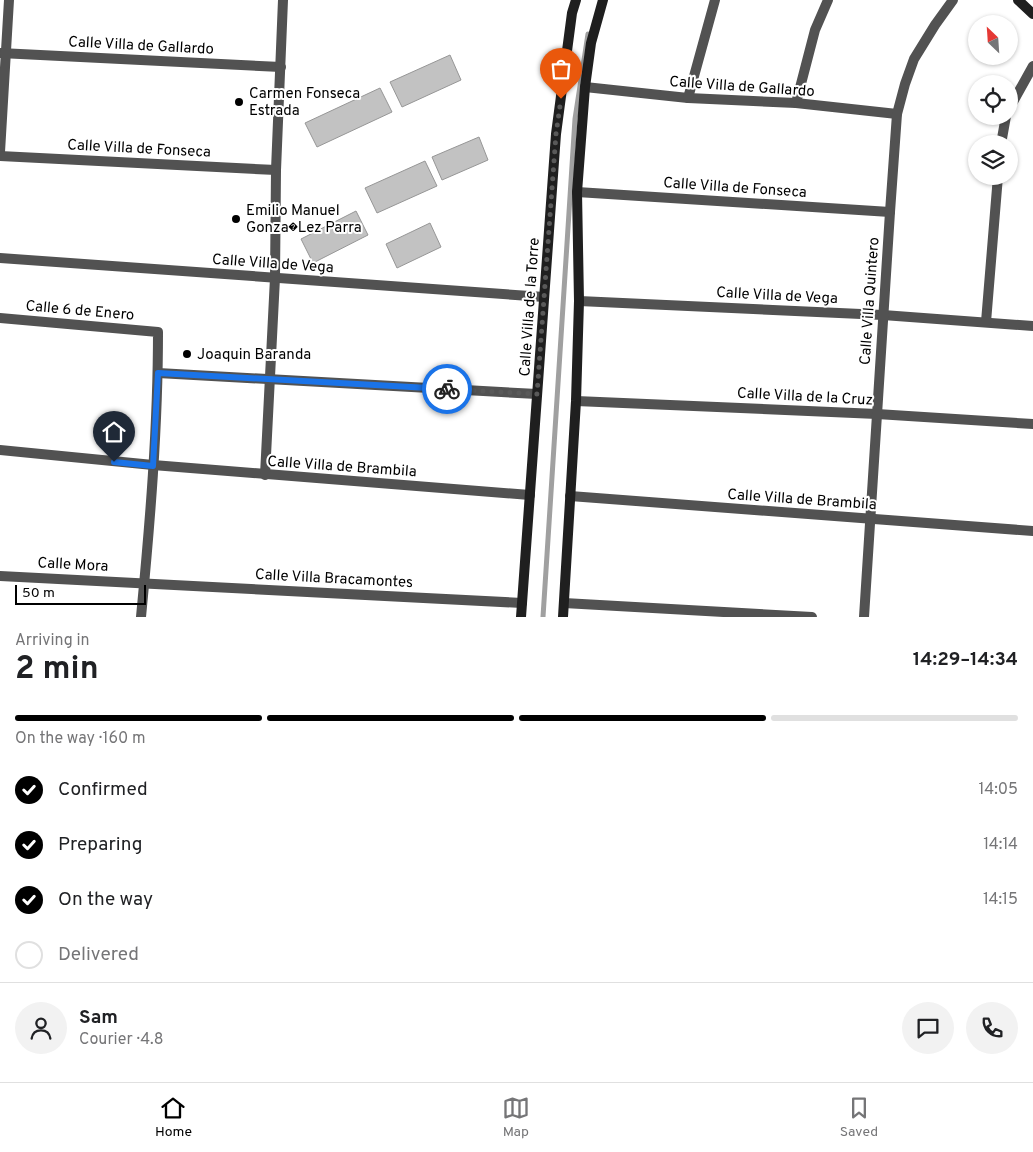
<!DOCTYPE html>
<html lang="en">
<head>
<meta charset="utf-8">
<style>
	body { margin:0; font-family:Overpass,sans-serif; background:#f2f2f2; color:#202124; height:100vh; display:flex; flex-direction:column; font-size:19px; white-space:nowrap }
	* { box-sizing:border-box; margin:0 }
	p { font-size:16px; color:#757577 }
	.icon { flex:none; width:28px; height:28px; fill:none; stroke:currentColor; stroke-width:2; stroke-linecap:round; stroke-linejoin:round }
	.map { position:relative; height:617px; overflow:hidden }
	.drawer { display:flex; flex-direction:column; background:#fff; flex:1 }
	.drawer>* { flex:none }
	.needle { width:32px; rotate:335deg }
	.controls { position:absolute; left:968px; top:15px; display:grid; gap:10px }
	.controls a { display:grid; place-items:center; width:50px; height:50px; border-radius:50%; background:#fff; box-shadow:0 1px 4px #0004; font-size:25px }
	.scale { position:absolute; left:15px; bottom:12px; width:131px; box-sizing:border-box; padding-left:5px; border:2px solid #000; border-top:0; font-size:14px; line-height:18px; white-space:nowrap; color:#000; -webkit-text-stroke:4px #fff; paint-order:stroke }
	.pin { position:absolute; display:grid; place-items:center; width:42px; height:42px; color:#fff; margin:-51px -21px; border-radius:50% 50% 50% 0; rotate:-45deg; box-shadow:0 0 5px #0007 }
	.pin .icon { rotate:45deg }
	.courier { position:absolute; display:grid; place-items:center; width:50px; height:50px; margin:-25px; border:4px solid #1a73e8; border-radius:50%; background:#fff; color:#222; box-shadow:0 1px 6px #0007 }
	.headline em { font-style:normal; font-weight:700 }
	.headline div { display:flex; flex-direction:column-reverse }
	.headline { display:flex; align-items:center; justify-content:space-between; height:85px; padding:0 15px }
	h1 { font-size:32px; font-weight:700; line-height:38px }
	.bar { display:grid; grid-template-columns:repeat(4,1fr); gap:8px 5px; align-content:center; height:60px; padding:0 15px }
	.bar i { height:6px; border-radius:4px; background:#e0e0e0 }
	.bar .active { background:#000 }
	.bar p { grid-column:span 4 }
	.line { display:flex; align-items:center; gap:12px; padding:0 15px; border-top:1px solid #e0e0e0 }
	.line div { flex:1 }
	.round { display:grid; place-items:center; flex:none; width:52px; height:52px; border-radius:26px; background:#f2f2f2 }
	ol { padding:0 15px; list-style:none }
	li { display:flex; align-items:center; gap:15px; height:55px }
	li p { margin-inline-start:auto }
	li .icon { padding:5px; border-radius:50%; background:#000; color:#fff; stroke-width:4 }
	li:last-child { color:#757577 }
	li i { width:28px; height:28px; border:2px solid #e0e0e0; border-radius:50% }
	.dock { display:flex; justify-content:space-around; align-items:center; height:70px; border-top:1px solid #e0e0e0; background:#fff; font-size:14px; color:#757577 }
	.dock a { display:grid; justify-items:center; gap:2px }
	.dock .active { color:#000 }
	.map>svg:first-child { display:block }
</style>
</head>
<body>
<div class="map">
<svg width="1033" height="617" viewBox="0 0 1033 617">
	<rect width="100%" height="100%" fill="#fff"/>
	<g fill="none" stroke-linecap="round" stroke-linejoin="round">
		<polyline stroke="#a0a0a0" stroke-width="5" points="543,617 575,119 588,34"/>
	</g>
	<g fill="#c2c2c2" stroke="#969696">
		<polygon points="450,55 461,80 402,107 390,82"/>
		<polygon points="380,88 392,112 317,147 305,123"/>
		<polygon points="479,137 488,160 442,180 432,157"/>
		<polygon points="425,161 437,186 377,213 365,188"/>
		<polygon points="356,211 368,235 313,263 301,239"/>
		<polygon points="430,223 441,247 397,268 386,244"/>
	</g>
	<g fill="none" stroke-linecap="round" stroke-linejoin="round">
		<g stroke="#525252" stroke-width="10">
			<polyline points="0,53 281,67"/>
			<polyline points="585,87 688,98 796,103 897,114"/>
			<polyline points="688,98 715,0"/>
			<polyline points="796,103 815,30 828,0"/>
			<polyline points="1009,109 1033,66"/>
			<polyline points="1001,144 1006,116"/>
			<polyline points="0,152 9,0"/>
			<polyline points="0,156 276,170"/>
			<polyline points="577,192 890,212"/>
			<polyline points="0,258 544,297"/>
			<polyline points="579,301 883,315 1033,326"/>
			<path d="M0,318L158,332C158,427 150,523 141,617"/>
			<polyline points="986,322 998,176"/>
			<polyline points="158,373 537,394"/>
			<polyline points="576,401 877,414 1033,424"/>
			<polyline points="0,450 153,465 530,495"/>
			<polyline points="265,475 275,278 276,170 283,0"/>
			<polyline points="570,496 1033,531"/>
			<polyline points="0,576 522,603"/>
			<polyline points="564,603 812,617"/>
			<polyline points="864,617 890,212 897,114 905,84 914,59 935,25 953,0"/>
		</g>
		<g stroke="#1f1f1f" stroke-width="10">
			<polyline points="1018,0 1033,14"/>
			<polyline points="521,617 556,134 572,13 576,0"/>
			<polyline points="563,617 576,401 579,301 577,192 585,87 591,43 603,0"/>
		</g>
	</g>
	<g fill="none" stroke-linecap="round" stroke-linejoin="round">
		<polyline stroke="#595959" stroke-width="5" stroke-dasharray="0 9" points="447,389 537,394 556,134 561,99"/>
		<polyline stroke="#1a73e8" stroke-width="6" points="114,462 153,466 158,373 447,389"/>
	</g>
	<g fill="#000" stroke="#fff" stroke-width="2">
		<circle cx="239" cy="102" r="5"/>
		<circle cx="236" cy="219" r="5"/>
		<circle cx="187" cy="354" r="5"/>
	</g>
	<g text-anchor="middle" stroke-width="4" stroke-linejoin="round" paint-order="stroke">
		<g font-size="15" fill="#000" stroke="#fff">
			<text transform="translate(141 45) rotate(3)" y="5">Calle Villa de Gallardo</text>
			<text transform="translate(742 86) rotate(4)" y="5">Calle Villa de Gallardo</text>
			<text transform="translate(139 148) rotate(3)" y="5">Calle Villa de Fonseca</text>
			<text transform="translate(735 187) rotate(4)" y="5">Calle Villa de Fonseca</text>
			<text transform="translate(273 263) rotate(4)" y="5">Calle Villa de Vega</text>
			<text transform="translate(777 295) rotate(3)" y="5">Calle Villa de Vega</text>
			<text transform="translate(869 301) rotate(-86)" y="5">Calle Villa Quintero</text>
			<text transform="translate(529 307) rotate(-86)" y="5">Calle Villa de la Torre</text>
			<text transform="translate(80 310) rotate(5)" y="5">Calle 6 de Enero</text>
			<text transform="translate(805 396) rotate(3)" y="5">Calle Villa de la Cruz</text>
			<text transform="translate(342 466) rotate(4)" y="5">Calle Villa de Brambila</text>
			<text transform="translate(802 499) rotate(4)" y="5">Calle Villa de Brambila</text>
			<text transform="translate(73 564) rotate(3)" y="5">Calle Mora</text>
			<text transform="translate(334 578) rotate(3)" y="5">Calle Villa Bracamontes</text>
		</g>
		<g font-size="15" fill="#000" stroke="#fff" text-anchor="start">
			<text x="249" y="98">Carmen Fonseca<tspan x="249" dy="17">Estrada</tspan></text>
			<text x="246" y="215">Emilio Manuel<tspan x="246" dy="17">Gonza�Lez Parra</tspan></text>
			<text x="197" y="359">Joaquin Baranda</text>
		</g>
	</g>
</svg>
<div class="controls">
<a><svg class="needle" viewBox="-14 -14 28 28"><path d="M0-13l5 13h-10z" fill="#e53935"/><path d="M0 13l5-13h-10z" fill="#757577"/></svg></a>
<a><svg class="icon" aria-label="locate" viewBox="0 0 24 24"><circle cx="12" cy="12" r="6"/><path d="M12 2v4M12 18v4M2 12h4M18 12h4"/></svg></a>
<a><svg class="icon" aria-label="layers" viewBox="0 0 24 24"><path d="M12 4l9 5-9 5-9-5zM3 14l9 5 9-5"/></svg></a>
</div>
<div class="scale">50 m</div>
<div class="pin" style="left:561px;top:99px;background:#ea580c"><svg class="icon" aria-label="bag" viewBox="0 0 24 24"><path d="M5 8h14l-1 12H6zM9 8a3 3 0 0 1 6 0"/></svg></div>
<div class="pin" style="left:114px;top:462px;background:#1f2937"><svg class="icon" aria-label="home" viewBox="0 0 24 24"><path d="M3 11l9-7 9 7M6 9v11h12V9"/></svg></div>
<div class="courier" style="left:447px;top:389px"><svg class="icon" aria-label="bike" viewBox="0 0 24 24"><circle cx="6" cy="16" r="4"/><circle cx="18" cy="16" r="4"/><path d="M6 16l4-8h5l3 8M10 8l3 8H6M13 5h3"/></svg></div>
</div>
<section class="drawer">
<div class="headline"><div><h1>2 min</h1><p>Arriving in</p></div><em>14:29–14:34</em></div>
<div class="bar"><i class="active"></i><i class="active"></i><i class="active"></i><i></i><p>On the way · 160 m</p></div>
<ol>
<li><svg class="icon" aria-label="check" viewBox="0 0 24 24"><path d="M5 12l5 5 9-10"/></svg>Confirmed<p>14:05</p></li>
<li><svg class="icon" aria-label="check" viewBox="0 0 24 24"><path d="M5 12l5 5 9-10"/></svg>Preparing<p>14:14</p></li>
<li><svg class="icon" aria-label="check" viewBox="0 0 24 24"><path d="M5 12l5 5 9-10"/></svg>On the way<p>14:15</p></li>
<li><i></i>Delivered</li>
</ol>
<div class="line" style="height:90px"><a class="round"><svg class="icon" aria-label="person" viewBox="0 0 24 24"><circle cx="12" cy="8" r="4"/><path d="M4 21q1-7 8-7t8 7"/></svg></a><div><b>Sam</b><p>Courier · 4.8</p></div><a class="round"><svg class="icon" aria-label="chat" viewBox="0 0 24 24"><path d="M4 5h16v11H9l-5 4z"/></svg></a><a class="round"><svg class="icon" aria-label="phone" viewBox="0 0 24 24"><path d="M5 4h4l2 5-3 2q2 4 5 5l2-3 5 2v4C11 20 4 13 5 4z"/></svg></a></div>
</section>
<nav class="dock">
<a class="active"><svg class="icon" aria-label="home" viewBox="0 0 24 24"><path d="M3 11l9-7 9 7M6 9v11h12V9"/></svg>Home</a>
<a><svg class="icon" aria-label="map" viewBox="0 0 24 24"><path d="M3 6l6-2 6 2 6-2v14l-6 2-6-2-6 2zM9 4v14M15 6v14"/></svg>Map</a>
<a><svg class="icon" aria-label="saved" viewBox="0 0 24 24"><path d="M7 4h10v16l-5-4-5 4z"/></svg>Saved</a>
</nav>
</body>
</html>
